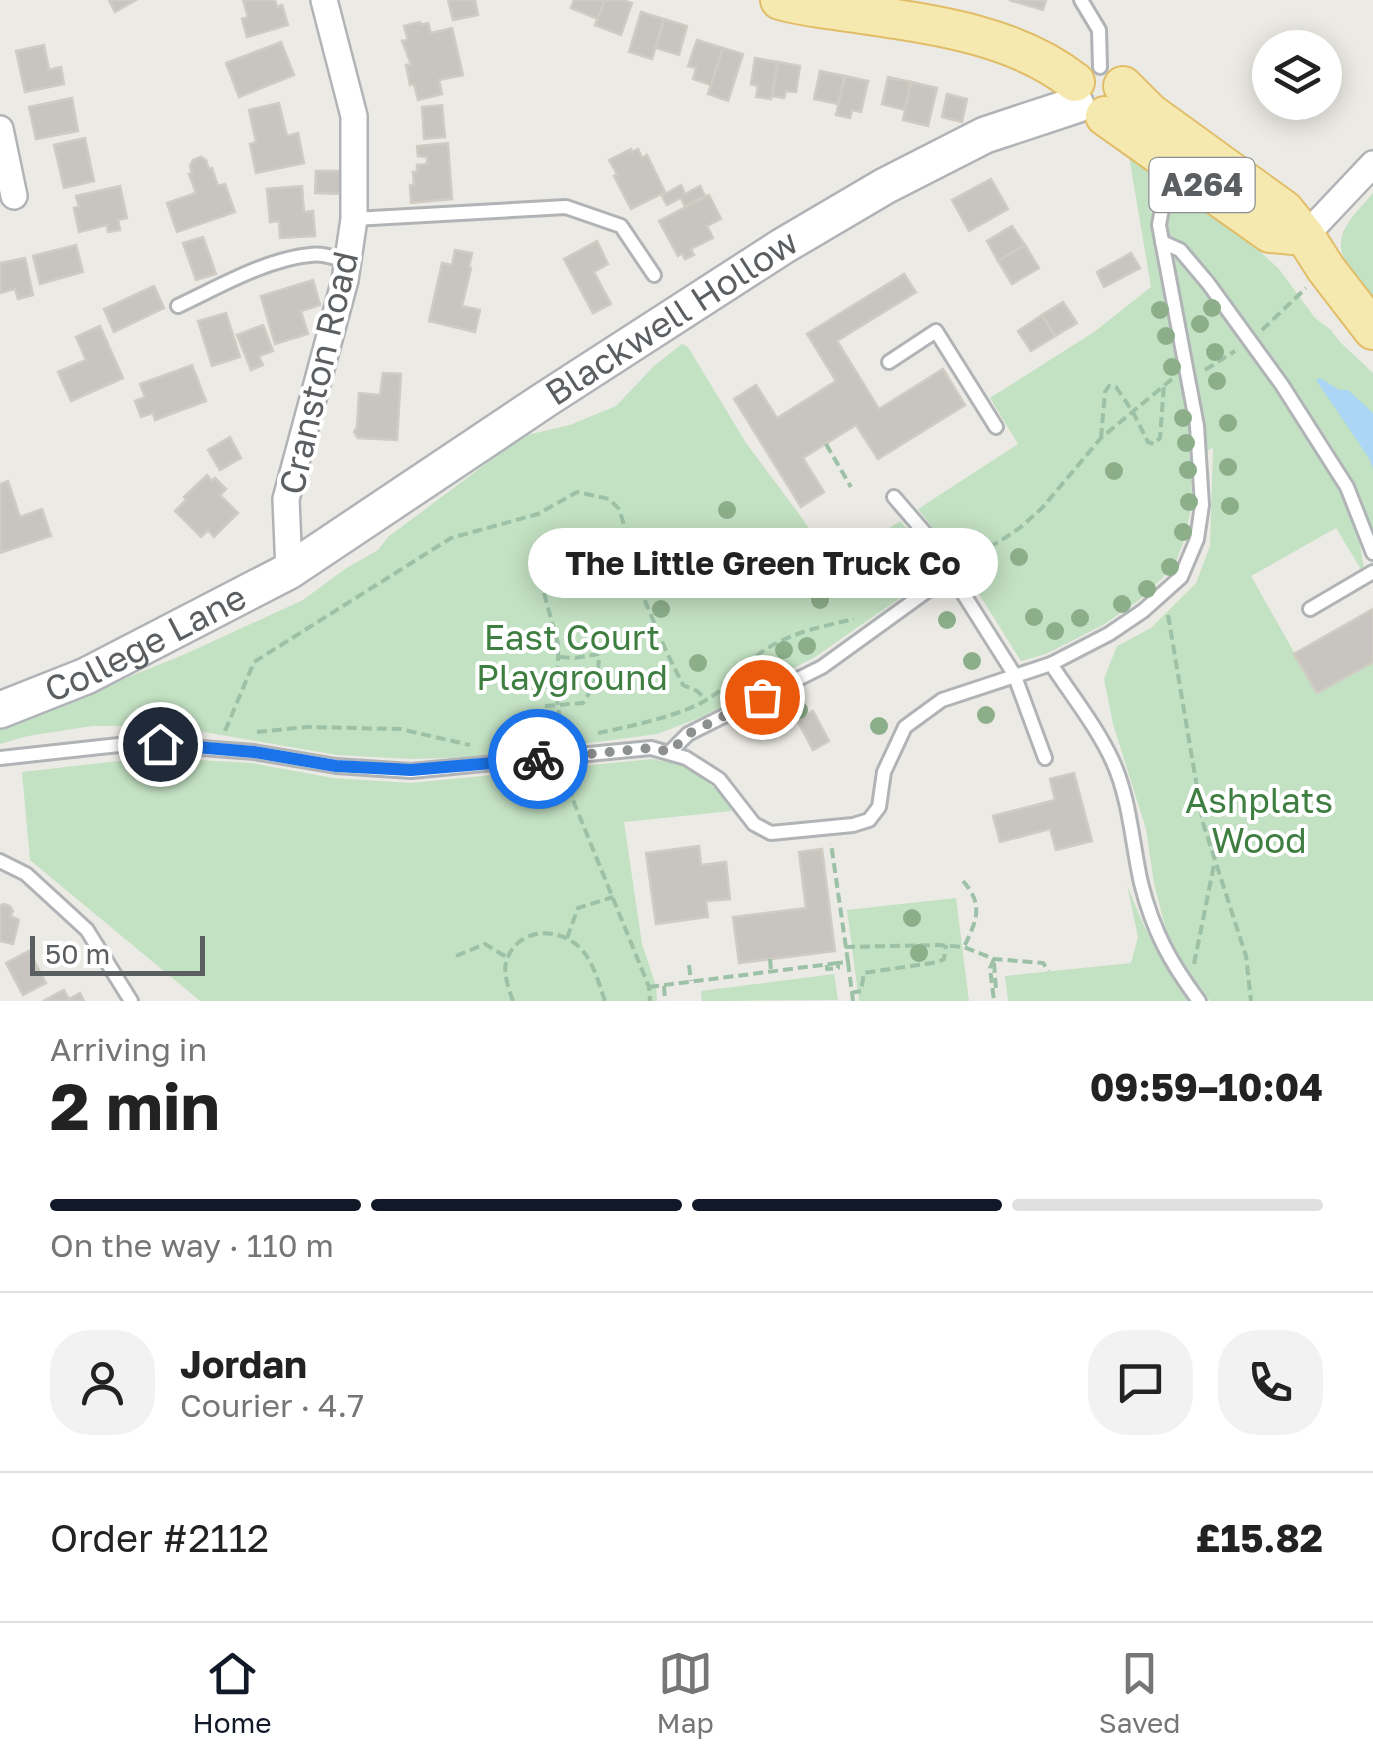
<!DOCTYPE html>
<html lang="en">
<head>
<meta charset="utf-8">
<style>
	body { margin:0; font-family:"Golos Text",sans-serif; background:#f2f2f2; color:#222; height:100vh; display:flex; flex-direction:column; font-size:38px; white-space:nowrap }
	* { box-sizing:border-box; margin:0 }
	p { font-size:32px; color:#767676 }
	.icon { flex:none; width:55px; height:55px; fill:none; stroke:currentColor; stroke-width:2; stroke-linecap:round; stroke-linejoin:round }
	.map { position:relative; height:1001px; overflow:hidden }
	.drawer { display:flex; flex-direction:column; background:#fff; flex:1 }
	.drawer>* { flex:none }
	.buttons { position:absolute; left:1252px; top:30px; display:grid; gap:20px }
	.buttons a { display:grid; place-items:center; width:90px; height:90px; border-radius:50%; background:#fff; box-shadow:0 5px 25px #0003; font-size:50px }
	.scale { position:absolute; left:30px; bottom:25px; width:175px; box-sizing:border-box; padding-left:10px; border:5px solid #5c5f62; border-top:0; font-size:28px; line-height:35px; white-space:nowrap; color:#5c5f62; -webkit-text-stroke:8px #fff; paint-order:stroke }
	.pin { position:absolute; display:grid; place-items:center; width:85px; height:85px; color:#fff; margin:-42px; border:5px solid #fff; border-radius:50%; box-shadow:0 2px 10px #0007 }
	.courier { position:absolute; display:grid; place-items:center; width:100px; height:100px; margin:-50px; border:8px solid #1a73e8; border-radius:50%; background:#fff; color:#222; box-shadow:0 2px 12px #0007 }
	.bubble { position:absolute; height:70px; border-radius:35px; background:#fff; box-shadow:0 5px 25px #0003; font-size:32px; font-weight:700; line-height:70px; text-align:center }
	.head em { font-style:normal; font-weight:700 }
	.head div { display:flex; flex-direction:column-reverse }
	.head { display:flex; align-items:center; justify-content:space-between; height:170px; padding:0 50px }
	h1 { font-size:65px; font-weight:700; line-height:75px }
	.bar { display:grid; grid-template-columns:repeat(4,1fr); gap:15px 10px; align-content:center; height:120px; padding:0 50px }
	.bar i { height:12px; border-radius:8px; background:#e0e0e0 }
	.bar .selected { background:#111827 }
	.bar p { grid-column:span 4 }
	.line { display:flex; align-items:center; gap:25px; padding:0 50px; border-top:2px solid #e0e0e0 }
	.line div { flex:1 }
	.round { display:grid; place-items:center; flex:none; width:105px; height:105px; border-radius:40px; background:#f2f2f2 }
	.tabs { display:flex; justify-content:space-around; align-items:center; height:140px; border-top:2px solid #e0e0e0; background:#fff; font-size:28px; color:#767676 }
	.tabs a { display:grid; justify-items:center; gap:5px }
	.tabs .selected { color:#111827 }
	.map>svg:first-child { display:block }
</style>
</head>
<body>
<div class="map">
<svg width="1373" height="1001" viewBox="0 0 1373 1001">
	<rect width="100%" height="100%" fill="#eceae4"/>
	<g fill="#c3e1c3">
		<polygon points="1127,144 1228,222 1279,269 1315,318 1331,330 1340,342 1373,373 1373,532 1353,485 1333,448 1280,368 1272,382 1341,491 1359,538 1365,576 1336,528 1251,576 1317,693 1373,662 1373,1001 1210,1001 1170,946 1154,883 1146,829 1113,724 1104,679 1117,646 1151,628 1196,583 1210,546 1213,448 1191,458 1192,505 1183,543 1174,567 1138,601 1103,625 1046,654 1021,661 957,559 918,509 1018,444 990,398 1094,332 1151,287"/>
		<path d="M1373,193V305C1358,282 1328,253 1347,225C1354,213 1365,203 1373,193Z"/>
		<path d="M682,344L688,347L746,443L802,518L832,565L900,521C916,539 931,554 926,580L815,657L704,716L657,734L483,757L411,759L337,755L169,726H92L28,736L0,744V729L183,655L303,600L345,569L378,550L388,537L511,445L527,435L570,425L616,406L654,366Z"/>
		<polygon points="136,759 181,759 251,763 333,778 411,783 652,759 684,765 711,785 730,803 731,811 624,822 642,944 656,986 657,1001 200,1001 30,860 22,772"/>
		<path d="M1127,885C1145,931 1160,961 1189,1001H1008L1005,976L1131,963L1138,937Z"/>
		<polygon points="956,898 969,1001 859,1001 847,910"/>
		<polygon points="834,974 838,1000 702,1001 701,991"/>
	</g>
	<polygon fill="#abd6f5" points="1320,378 1339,390 1348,390 1373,413 1373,469 1369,458 1316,380"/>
	<g fill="#c8c5c0" stroke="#d0ccc3" stroke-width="2.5">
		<polygon points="109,0 136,0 115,12"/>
		<polygon points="243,0 275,0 277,7 282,5 288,25 247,37 242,19 248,17"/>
		<polygon points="448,0 475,0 478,15 453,20"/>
		<polygon points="574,0 605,0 598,19 571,8"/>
		<polygon points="605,0 623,0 632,3 621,35 595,25"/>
		<polygon points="1009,0 1046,0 1043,10"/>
		<polygon points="641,12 664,19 652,59 629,52"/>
		<polygon points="664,19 687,26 679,55 656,48"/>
		<polygon points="420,22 420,25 428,23 431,33 452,28 463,75 439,80 442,94 418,100 414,84 410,85 406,65 411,64 402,41 408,40 404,26"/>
		<polygon points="697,40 723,48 711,85 693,79 696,68 688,66"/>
		<polygon points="281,42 294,75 239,97 226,63"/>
		<polygon points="44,45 49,70 61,67 64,84 25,92 16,51"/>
		<polygon points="723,48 743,54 728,101 708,94"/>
		<polygon points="755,58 778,62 771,99 756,97 758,86 751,84"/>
		<polygon points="778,62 800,66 796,92 786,91 784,98 772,96"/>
		<polygon points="820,71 845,76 838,104 814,99"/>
		<polygon points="845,76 868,81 861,112 852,110 850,118 836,115"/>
		<polygon points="888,77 911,82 905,110 882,104"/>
		<polygon points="911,82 937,88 928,126 903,120"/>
		<polygon points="947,94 967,99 962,122 942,117"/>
		<polygon points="72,98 78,131 36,139 29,107"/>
		<polygon points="279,103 287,136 298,133 304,163 256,173 250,144 256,142 249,110"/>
		<polygon points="442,105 445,137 424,139 422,107"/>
		<polygon points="85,138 94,181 64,188 54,145"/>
		<polygon points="448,143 452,199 411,203 410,185 414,185 413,172 417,172 417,165 427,164 427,157 418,156 417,146"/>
		<polygon points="631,149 632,152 638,149 642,158 647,155 665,192 631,209 614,176 617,174 609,160"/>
		<polygon points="201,157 206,160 209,169 212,168 218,186 225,184 235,212 177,232 167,203 196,193 189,174 192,173 190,166 193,160"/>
		<polygon points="316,171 341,171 340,194 315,193"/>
		<polygon points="991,179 1008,209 969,231 952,200"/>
		<polygon points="681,185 685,194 700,186 705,196 685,206 681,198 667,205 662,196"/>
		<polygon points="120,186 127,218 118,220 120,230 108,232 107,225 79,232 74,208 79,207 76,196"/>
		<polygon points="302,186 304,212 313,211 315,236 280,238 279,221 270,222 267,189"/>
		<polygon points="709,195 721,219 707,226 713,238 691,249 694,255 685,259 682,253 678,256 659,221"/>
		<polygon points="1012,226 1025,245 998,261 987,241"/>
		<polygon points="203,237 216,274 196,280 183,243"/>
		<polygon points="597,241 608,264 594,272 611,304 593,313 564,259"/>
		<polygon points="76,245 83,272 40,284 33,256"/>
		<polygon points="1025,245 1039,268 1012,284 998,261"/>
		<polygon points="455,250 472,253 469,267 471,268 462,306 480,310 475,332 429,321 442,263 452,265"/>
		<polygon points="1131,253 1140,268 1104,287 1097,272"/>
		<polygon points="25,258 33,295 18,299 15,289 0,293 0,263"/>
		<polygon points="904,274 916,292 837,341 879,409 943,369 965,405 878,459 856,425 803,458 824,492 801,507 734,399 756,385 777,418 836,381 807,334"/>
		<polygon points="313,280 320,305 301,311 308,334 275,344 261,296"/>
		<polygon points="154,286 164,308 114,332 104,309"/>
		<polygon points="1063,302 1077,323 1055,336 1042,315"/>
		<polygon points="226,313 240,357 212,366 198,321"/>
		<polygon points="1042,315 1055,336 1031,351 1018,331"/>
		<polygon points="263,325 273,351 259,356 263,365 251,370 237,335"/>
		<polygon points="100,326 123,378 71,401 58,372 86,360 76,337"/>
		<polygon points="192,365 206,401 155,420 153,413 141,417 135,401 145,397 140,384"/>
		<polygon points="383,373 401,374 397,440 358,438 354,432 357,427 359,393 380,395"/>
		<polygon points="230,437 241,458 220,470 208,450"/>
		<polygon points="207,475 212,481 215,478 226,489 220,495 238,513 214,537 208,530 201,537 175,511 186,500 184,497"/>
		<polygon points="8,481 20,517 42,509 51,536 0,553 0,484"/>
		<polygon points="1373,609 1373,662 1317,693 1294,654"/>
		<polygon points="813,711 829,741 813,750 797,720"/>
		<polygon points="1074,773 1092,841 1056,850 1050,829 1000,842 993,816 1055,800 1050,779"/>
		<polygon points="699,846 701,865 726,862 730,899 706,901 708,917 656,924 646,853"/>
		<polygon points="822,849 835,951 739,963 733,917 806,908 799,852"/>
		<polygon points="4,904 10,906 13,911 10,916 19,920 13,944 0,941 0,906"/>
		<polygon points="29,951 46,983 23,995 6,963"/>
		<polygon points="64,990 69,999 80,993 84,1001 43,1001"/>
	</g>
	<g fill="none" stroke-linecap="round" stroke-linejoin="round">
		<g stroke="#b1b4b7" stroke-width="18">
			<g id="lane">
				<polyline points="1081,0 1099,30 1100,67"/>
				<polyline points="354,219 566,207 621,226 654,275"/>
				<polyline points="1162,242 1180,250 1208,283 1282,385 1347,487 1373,553"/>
				<path d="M178,306C217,288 266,259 310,255C323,253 335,258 348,262"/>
				<polyline points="889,362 936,331 996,427"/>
				<polyline points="894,497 925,533 1014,674 1045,758"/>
				<polyline points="1310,609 1373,572"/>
				<path d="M1051,664C1072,696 1097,727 1113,762C1130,800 1132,843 1141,883C1153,931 1170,962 1199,1001"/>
				<polyline points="670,752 688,734 822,667 952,573"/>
				<polyline points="0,758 137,743 254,752 336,766 411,771 651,748 686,758 719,779 754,824 771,833 853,825 869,820 879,807 884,772 905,727 942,700 1051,664 1109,634 1143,611 1181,577 1197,539 1202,505 1197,426 1159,225 1166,187 1178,170"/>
				<polyline points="0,861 26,874 87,930 131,1001"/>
			</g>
		</g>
		<g stroke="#b1b4b7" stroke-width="30">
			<g id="street">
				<polyline points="0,129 14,196"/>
				<polyline points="1305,236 1373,164"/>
				<polyline points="289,571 286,499 345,280 354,219 354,116 324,0"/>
			</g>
		</g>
		<g stroke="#b0b3b7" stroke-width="40">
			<g id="secondary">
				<path id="s1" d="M0,710L86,676L289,571L546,399L783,246L885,186L985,135L1076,105"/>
			</g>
		</g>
		<g stroke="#e1bd68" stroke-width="42">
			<g id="primary">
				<path d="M780,0C800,6 821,8 841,11C920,23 1010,31 1075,82"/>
				<polyline points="1123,86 1150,113 1284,210 1305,236 1326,269 1373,330"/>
				<polyline points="1105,116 1270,233 1305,236"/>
			</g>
		</g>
		<g stroke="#9cc1a7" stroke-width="4" stroke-dasharray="10 5" stroke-linecap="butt">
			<polyline points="1262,330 1306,288"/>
			<polyline points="1205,370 1235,351"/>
			<polyline points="1101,438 1105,392 1109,386 1116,387 1133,412 1148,442 1154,444 1160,438 1164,384"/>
			<polyline points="826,444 851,487"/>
			<polyline points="879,535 909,581"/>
			<polyline points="961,558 999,542 1021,527 1042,508 1101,438 1172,379"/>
			<polyline points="544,593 558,644 558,666 554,681 563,739"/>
			<polyline points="1168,615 1203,823 1246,956 1251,1001"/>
			<path d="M545,706L583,703C594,686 599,674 599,654L575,658L558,657"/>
			<polyline points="769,711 778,729"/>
			<polyline points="225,731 254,662 451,538 538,514 577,492 609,499 619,509 625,528 629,563 667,653 683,685 697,691 706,699"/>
			<polyline points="257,732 306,727 400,729 470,745"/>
			<path d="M598,733C628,727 683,715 708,699C726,688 739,671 754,658C782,634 820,627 854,619"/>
			<polyline points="562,773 649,987 650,1001"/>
			<path d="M963,881C984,905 977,920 964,947"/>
			<polyline points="567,938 578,908 613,897"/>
			<polyline points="845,947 939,945 964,947 994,959 1043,963 1049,971"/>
			<polyline points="456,956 485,944 508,958"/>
			<polyline points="770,959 771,971"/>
			<polyline points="994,959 990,968 994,1001"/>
			<polyline points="848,962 853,1001"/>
			<polyline points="994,963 996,989"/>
			<polyline points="1194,964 1214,865"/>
			<polyline points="689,965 691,981"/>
			<polyline points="827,965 827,969 838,968 838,963 848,962 831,843"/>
			<polyline points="664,986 665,1001"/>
			<polyline points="649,987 838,963"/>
			<polyline points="851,993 861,991 864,973 938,962 944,959 946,945"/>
			<path d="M513,1001C509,990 503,973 506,963C515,927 560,925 582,950C594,964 599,984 605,1001"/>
		</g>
		<use href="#lane" stroke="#fff" stroke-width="12"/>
		<use href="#street" stroke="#fff" stroke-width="25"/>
		<use href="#secondary" stroke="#fff" stroke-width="35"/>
		<use href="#primary" stroke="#f5e9b0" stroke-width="38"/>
	</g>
	<g fill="#8caf8a">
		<circle cx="1212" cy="308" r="9"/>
		<circle cx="1160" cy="310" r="9"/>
		<circle cx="1200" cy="324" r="9"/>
		<circle cx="1166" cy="336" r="9"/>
		<circle cx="1215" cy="352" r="9"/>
		<circle cx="1172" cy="367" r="9"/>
		<circle cx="1217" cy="381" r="9"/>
		<circle cx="1183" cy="418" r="9"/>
		<circle cx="1228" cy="423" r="9"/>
		<circle cx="1186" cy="443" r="9"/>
		<circle cx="1228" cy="467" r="9"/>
		<circle cx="1188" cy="470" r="9"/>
		<circle cx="1114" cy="471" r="9"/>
		<circle cx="1189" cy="502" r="9"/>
		<circle cx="1230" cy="506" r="9"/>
		<circle cx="727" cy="510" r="9"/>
		<circle cx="1183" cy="532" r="9"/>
		<circle cx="761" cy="539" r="9"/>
		<circle cx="1019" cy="557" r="9"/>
		<circle cx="1170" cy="567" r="9"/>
		<circle cx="799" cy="582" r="9"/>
		<circle cx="1147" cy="589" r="9"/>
		<circle cx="820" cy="600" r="9"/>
		<circle cx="1122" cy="604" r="9"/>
		<circle cx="661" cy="609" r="9"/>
		<circle cx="1034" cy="617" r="9"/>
		<circle cx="1080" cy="618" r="9"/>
		<circle cx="947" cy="620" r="9"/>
		<circle cx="1055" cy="631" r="9"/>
		<circle cx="807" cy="646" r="9"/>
		<circle cx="784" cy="650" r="9"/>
		<circle cx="972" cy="661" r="9"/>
		<circle cx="698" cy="663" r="9"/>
		<circle cx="799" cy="710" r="9"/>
		<circle cx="986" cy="715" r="9"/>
		<circle cx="879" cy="726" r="9"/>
		<circle cx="912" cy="918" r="9"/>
		<circle cx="919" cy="953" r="9"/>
	</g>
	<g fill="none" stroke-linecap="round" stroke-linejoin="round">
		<polyline stroke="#8e9090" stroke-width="10" stroke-dasharray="0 18" points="538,759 651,748 670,752 688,734 762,697"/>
		<polyline stroke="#1a73e8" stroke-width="12" points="160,744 254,752 336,766 411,770 538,759"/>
	</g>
	<g text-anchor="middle" stroke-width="8" stroke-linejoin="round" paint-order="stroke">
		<rect fill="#fff" stroke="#8d8f91" stroke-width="2.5" x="1149.5" y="158" width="105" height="54" rx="8"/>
		<g font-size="32" font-weight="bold" fill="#5c5f62">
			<text x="1202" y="196">A264</text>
		</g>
		<g font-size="35" fill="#5c5f62" stroke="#fff">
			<text dy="12" stroke="none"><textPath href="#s1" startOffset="780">Blackwell Hollow</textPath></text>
			<text transform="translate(319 373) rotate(-77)" y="12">Cranston Road</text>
			<text dy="12" stroke="none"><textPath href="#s1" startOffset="160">College Lane</textPath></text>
		</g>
		<g font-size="35" fill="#3e7e40" stroke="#fff">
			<text x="572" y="650">East Court<tspan x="572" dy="40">Playground</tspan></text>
			<text x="1259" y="813">Ashplats<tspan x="1259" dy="40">Wood</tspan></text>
		</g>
	</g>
</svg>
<div class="buttons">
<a><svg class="icon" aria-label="layers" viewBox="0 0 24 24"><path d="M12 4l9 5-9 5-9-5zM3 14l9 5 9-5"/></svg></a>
</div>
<div class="scale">50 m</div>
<div class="pin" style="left:762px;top:697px;background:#ea580c"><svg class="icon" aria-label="bag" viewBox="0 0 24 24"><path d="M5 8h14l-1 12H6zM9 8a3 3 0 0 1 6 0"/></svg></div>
<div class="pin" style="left:160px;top:744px;background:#1f2937"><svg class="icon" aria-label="home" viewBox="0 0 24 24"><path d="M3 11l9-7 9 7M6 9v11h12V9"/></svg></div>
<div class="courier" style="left:538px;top:759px"><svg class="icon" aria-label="bike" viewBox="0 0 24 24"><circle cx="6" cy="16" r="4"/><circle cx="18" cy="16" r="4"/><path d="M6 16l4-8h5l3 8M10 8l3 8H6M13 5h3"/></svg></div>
<div class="bubble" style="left:528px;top:528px;width:470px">The Little Green Truck Co</div>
</div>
<section class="drawer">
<div class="head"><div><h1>2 min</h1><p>Arriving in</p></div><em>09:59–10:04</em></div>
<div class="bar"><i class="selected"></i><i class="selected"></i><i class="selected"></i><i></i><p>On the way · 110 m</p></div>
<div class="line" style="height:180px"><a class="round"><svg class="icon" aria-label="person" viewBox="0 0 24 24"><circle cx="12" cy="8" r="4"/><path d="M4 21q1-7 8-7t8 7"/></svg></a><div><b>Jordan</b><p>Courier · 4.7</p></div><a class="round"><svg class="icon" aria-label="chat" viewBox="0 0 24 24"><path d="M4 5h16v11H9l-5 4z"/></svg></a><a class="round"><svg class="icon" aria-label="phone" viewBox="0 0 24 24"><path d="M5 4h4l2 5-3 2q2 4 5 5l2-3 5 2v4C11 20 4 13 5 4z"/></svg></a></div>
<div class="line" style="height:130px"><div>Order #2112</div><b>£15.82</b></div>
</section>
<nav class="tabs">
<a class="selected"><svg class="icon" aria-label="home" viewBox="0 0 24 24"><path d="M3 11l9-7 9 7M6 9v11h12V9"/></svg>Home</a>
<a><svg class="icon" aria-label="map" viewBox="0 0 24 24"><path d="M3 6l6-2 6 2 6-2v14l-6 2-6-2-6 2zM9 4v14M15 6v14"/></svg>Map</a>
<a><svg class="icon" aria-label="saved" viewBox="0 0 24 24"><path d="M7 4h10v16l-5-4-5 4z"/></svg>Saved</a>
</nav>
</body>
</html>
